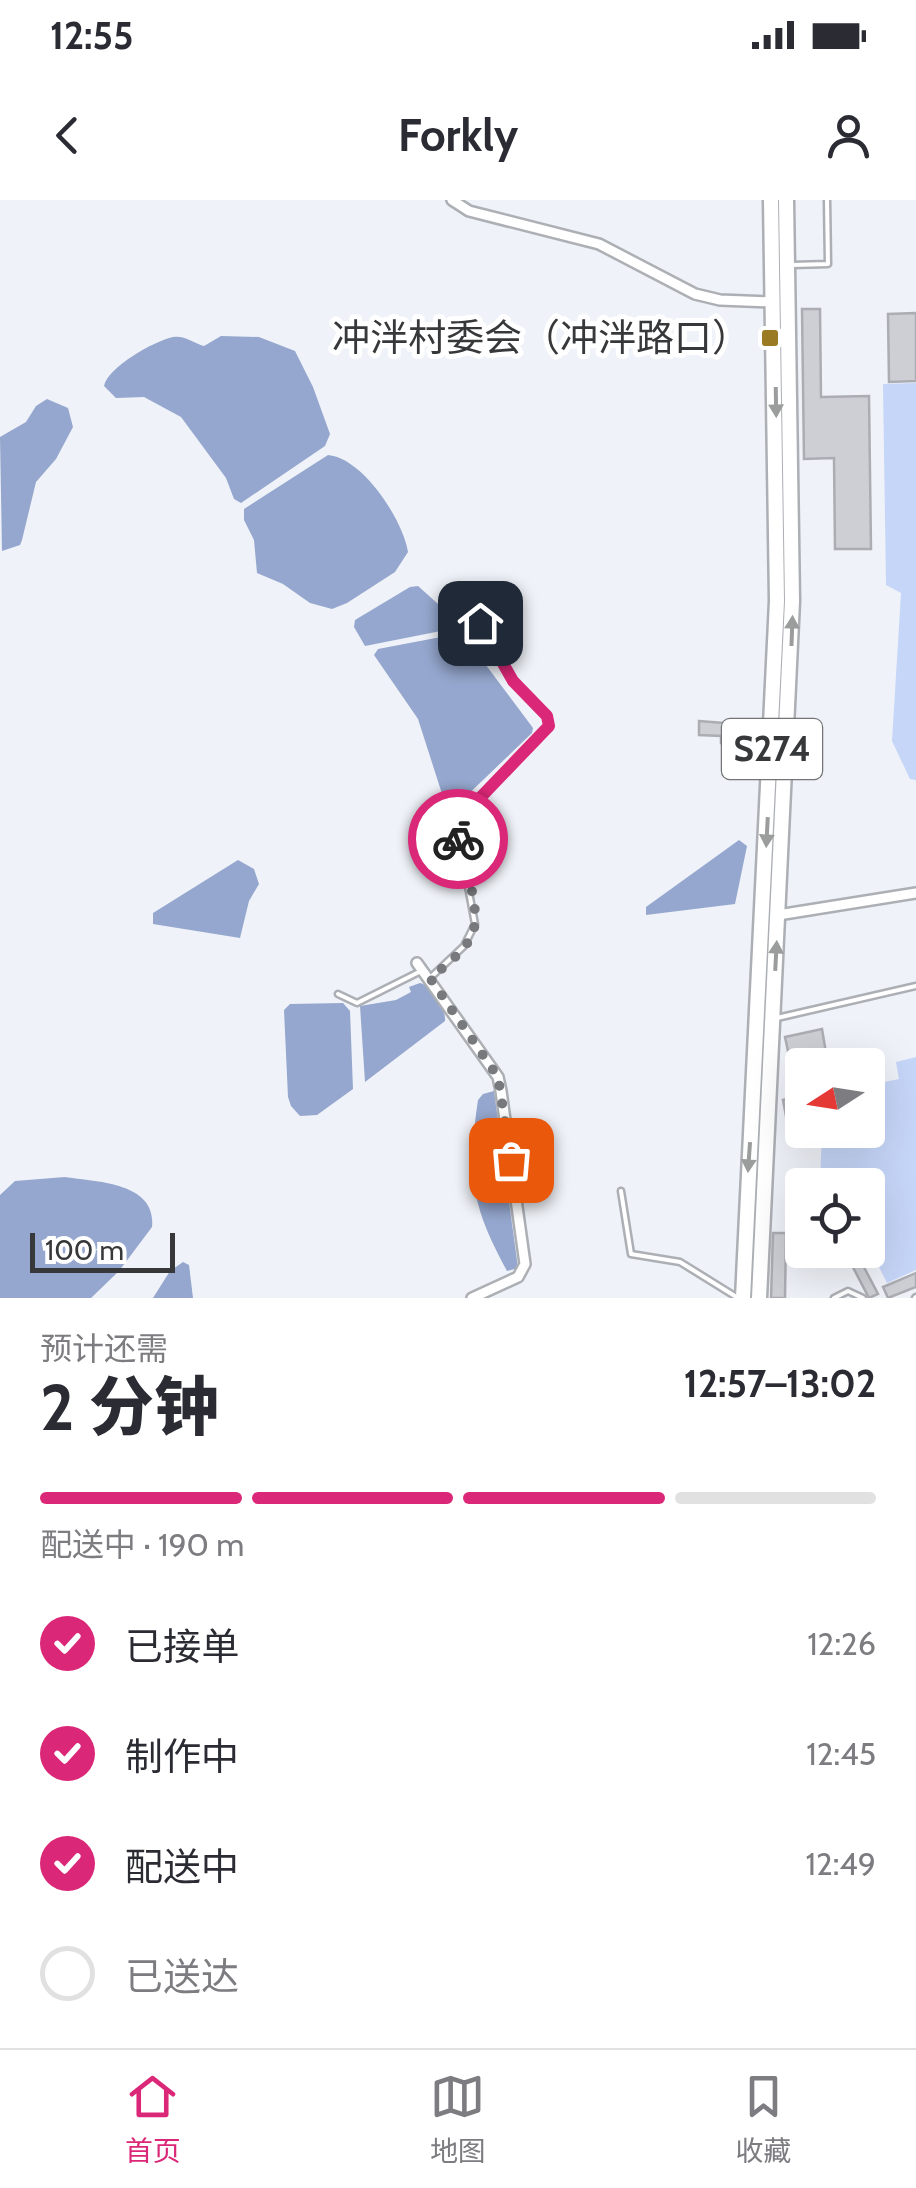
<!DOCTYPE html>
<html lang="zh">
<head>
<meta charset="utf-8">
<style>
	body { margin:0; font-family:Cabin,"Noto Sans SC",sans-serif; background:#f7f7f7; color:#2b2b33; height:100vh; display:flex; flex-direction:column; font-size:38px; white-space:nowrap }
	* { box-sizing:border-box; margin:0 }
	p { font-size:32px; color:#7c7c81 }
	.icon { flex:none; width:55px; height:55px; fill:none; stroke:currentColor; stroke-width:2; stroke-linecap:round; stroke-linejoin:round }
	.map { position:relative; height:1098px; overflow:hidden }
	.sheet { display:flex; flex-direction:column; background:#fff; flex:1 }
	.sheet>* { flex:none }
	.needle { width:65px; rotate:258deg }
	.fabs { position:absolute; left:785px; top:848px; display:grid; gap:20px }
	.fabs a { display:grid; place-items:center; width:100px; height:100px; border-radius:10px; background:#fff; box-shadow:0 10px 40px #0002; font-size:50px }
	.scale { position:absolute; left:30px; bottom:25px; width:145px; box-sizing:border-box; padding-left:10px; border:5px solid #37383a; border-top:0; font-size:28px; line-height:35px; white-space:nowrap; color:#37383a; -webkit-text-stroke:8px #fff; paint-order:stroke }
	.pin { position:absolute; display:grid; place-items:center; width:85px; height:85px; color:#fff; margin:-42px; border-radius:20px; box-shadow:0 5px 15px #0006 }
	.courier { position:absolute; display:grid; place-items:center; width:100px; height:100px; margin:-50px; border:8px solid #db2777; border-radius:50%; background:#fff; color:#222; box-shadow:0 2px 12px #0007 }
	.head em { font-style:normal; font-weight:800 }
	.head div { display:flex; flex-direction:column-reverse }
	.head { display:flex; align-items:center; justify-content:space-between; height:170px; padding:0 40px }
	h1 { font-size:65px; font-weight:800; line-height:75px }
	.bar { display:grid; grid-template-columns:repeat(4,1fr); gap:15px 10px; align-content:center; height:120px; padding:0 40px }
	.bar i { height:12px; border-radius:8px; background:#e1e1e2 }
	.bar .active { background:#db2777 }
	.bar p { grid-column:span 4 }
	ol { padding:0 40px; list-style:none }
	li { display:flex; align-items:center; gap:30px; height:110px }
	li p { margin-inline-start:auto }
	li .icon { padding:10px; border-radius:50%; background:#db2777; color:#fff; stroke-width:4 }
	li:last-child { color:#7c7c81 }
	li i { width:55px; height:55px; border:5px solid #e1e1e2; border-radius:50% }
	.status { display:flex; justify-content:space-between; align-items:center; height:70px; padding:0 50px; background:#fff; direction:ltr }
	.status svg { height:28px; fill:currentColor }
	header { display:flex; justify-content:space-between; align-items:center; height:130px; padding:0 40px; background:#fff; font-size:45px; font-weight:800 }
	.menu { display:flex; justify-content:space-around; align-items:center; height:140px; border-top:2px solid #e1e1e2; background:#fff; font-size:28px; color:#7c7c81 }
	.menu a { display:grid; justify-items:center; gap:5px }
	.menu .active { color:#db2777 }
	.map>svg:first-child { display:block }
</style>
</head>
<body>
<div class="status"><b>12:55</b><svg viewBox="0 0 49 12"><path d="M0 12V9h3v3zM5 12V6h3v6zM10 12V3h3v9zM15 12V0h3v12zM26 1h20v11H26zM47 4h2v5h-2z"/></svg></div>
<header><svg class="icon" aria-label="back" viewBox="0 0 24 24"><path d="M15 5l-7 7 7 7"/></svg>Forkly<svg class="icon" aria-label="person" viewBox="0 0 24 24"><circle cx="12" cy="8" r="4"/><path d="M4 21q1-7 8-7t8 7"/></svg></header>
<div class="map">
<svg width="916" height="1098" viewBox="0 0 916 1098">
	<rect width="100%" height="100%" fill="#eff2f8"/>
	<g fill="#c6d6f8">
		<polygon points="916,183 916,580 910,579 892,541 901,393 886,385 883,184"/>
		<polygon points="916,857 916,1070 887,1083 868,1045 868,985 820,985 822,930 868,930 868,923 876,921 872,904 883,902 879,883 899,879 896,862"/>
	</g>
	<g fill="#95a7ce">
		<path d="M221,136L259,137L295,151L313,187L330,234L325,246L241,303L234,299L226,278L181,217L144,197L116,198L104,186C108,167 154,141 173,137C184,135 194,143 204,146Z"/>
		<polygon points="47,199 68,208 73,227 56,259 36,282 22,340 20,345 2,351 0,237 26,222 36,206"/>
		<path d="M328,255C363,258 403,320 408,352L395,372L347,403L332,409L310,403L283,384L257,373L254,340L244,320V309Z"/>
		<polygon points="418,386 456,420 456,428 365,446 354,427 355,420 410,387"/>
		<polygon points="462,433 533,528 532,533 456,606 444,600 418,519 374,455 378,449"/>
		<polygon points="739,640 747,646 735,704 646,715 646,707"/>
		<polygon points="238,660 254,669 259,684 249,701 240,738 153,724 153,713"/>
		<path d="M420,783C434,787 446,807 445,821L365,882L360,806L396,800L411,792L409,787Z"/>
		<polygon points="343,803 350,811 353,889 317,915 300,916 291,906 288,897 284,810 290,804"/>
		<path d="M494,891L518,1068L507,1071C471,1005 467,975 478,900L483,894Z"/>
		<path d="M65,977C96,982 157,982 152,1027L119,1071L91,1098H0V995L15,981Z"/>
		<polygon points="183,1062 189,1065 193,1098 153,1098 170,1071"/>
	</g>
	<g fill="#cdcfd5" stroke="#abadb3" stroke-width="2.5">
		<polygon points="802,109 820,109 821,197 869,196 871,349 835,349 834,258 804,259"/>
		<polygon points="916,113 916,181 889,182 888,114"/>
		<polygon points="699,521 736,524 735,544 721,543 721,536 699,535"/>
		<polygon points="822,829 828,865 802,865 802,873 793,875 785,837"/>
		<polygon points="802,895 802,912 786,916 783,900"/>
		<polygon points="773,1033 786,1033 785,1098 771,1098"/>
		<polygon points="844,1050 855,1050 878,1094 869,1098"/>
		<polygon points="916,1073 916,1087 888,1098 883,1087"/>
	</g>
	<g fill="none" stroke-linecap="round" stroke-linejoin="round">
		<g stroke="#acafb4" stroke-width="9">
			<g id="lane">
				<polyline points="792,65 828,64 827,0"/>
				<polyline points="430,778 464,746 475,724 456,623 549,526 547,516 513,481 480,423"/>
				<polyline points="338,794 357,803 419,772"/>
				<polyline points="777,818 916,786"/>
				<polyline points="621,991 631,1054 680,1062 738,1098"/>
				<polyline points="834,1098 848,1091 863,1098"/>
				<polyline points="915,1098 916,1097"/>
			</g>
		</g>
		<g stroke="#acafb4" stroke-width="14">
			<g id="street">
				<polyline points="452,0 469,11 599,44 695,94 720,100 773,102"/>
				<polyline points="778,715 916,693"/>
				<polyline points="417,763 498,877 501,891 525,1064 518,1077 472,1098"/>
			</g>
		</g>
		<g stroke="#acafb4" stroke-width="19">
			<g id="primary">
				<polyline points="743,1098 777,401 771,0"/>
				<polyline points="759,1098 792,401 786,0"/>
			</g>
		</g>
		<use href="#lane" stroke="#fff" stroke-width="4"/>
		<use href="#street" stroke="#fff" stroke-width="9"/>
		<use href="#primary" stroke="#fff" stroke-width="14"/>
	</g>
	<defs><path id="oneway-solid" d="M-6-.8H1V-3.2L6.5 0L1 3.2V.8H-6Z" transform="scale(2.5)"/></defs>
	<g fill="#9b9c9c">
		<use href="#oneway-solid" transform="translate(776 202) rotate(89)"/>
		<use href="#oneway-solid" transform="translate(792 431) rotate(-88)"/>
		<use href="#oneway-solid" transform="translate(767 632) rotate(93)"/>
		<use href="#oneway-solid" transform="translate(776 756) rotate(-87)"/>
		<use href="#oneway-solid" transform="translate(749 957) rotate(94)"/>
	</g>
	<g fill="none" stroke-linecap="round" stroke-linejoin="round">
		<path stroke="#77797c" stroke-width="10" stroke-dasharray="0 18" d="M458,639C464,661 481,710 473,732C467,750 445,766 430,778L498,877L511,960"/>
		<polyline stroke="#db2777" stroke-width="12" points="458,639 456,623 549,526 547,516 513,481 480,423"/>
	</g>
	<rect fill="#9b7a24" stroke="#fff" stroke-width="4" x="760" y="128" width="20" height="20" rx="5"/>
	<g text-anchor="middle" stroke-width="10" stroke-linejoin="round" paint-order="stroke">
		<rect fill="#fff" stroke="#737475" stroke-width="2.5" x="722" y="519" width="100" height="60" rx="8"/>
		<g font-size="35" font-weight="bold" fill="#37383a">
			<text x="772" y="561">S274</text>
		</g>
		<g font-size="38" fill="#37383a" stroke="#fff" text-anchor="end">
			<text x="750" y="151">冲泮村委会（冲泮路口）</text>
		</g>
	</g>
</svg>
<div class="fabs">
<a><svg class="needle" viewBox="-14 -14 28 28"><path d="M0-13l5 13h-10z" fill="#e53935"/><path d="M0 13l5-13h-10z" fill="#7c7c81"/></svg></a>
<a><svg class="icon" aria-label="locate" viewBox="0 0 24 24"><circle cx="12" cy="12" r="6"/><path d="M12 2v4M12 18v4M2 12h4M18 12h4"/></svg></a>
</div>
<div class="scale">100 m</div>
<div class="pin" style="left:511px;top:960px;background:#ea580c"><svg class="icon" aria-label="bag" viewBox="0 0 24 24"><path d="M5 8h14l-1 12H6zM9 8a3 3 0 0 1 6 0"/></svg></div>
<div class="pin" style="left:480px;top:423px;background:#1f2937"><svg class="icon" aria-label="home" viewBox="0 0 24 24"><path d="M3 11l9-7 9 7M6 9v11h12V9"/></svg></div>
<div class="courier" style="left:458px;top:639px"><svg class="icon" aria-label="bike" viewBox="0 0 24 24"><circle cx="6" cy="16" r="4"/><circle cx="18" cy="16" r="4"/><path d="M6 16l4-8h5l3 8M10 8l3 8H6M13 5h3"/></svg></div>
</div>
<section class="sheet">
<div class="head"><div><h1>2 分钟</h1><p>预计还需</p></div><em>12:57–13:02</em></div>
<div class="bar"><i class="active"></i><i class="active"></i><i class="active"></i><i></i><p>配送中 · 190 m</p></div>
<ol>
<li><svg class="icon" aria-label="check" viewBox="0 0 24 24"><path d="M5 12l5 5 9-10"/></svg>已接单<p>12:26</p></li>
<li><svg class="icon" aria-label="check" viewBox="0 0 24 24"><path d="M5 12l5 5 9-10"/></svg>制作中<p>12:45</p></li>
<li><svg class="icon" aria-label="check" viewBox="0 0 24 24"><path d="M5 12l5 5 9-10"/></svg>配送中<p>12:49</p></li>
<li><i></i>已送达</li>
</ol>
</section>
<nav class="menu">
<a class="active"><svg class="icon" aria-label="home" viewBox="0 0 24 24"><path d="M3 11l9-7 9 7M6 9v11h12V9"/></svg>首页</a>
<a><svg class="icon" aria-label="map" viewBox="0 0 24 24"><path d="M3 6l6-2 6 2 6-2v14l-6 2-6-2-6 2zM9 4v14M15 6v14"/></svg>地图</a>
<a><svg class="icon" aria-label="saved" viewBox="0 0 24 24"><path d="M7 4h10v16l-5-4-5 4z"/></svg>收藏</a>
</nav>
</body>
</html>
